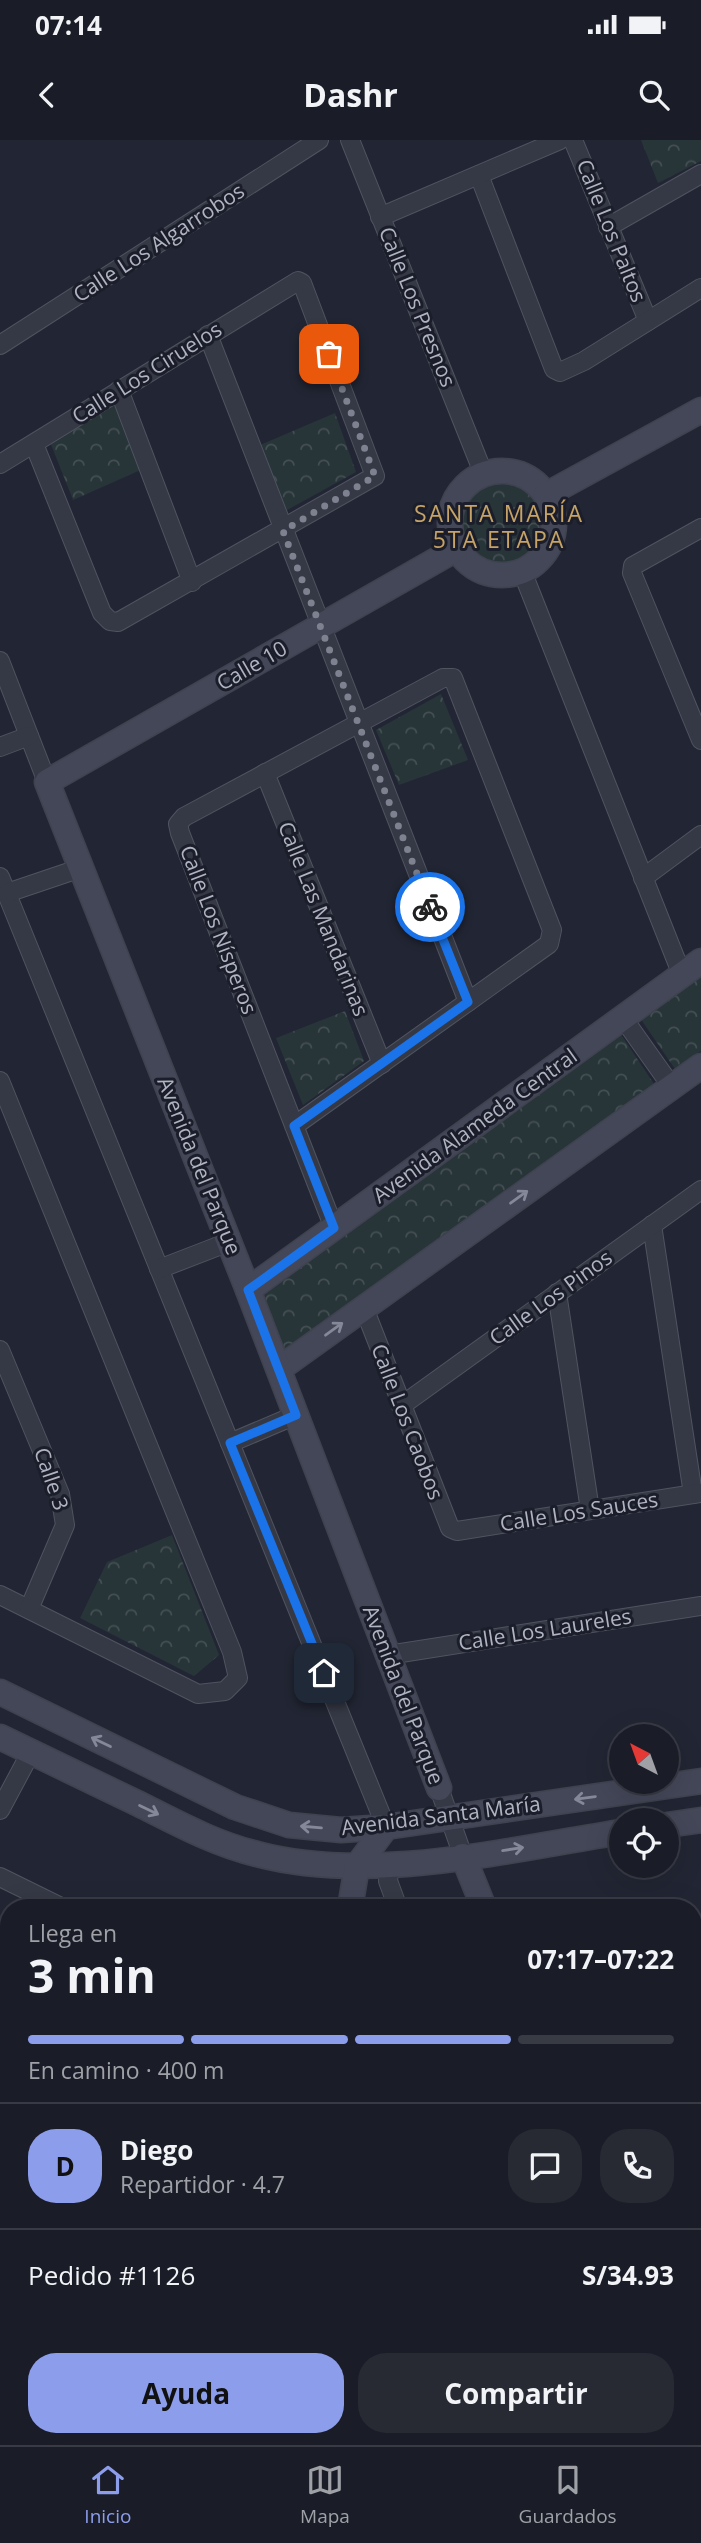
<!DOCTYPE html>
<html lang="es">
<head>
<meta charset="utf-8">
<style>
	body { margin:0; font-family:"Open Sans",sans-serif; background:#272933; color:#f1f3f6; height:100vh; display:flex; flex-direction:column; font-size:26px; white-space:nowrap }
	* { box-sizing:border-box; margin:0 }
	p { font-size:23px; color:#9fa1a7 }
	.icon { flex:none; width:38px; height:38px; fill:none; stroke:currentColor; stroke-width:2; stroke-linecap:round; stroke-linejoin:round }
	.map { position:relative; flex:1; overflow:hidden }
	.side { position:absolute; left:0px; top:1759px; width:702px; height:548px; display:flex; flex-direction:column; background:#1a1c27; border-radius:28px 28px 0 0; box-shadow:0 7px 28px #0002,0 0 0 2px #383a44 }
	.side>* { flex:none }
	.needle { width:46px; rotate:319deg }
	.tools { position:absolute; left:609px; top:1584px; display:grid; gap:14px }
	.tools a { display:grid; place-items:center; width:70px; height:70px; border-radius:50%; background:#1a1c27; box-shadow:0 7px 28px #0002,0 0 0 2px #383a44; font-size:35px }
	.pin { position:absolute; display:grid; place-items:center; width:60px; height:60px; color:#fff; margin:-30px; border-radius:14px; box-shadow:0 4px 10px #0006 }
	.courier { position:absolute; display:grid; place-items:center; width:70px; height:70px; margin:-35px; border:5px solid #1a73e8; border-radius:50%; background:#fff; color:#222; box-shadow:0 2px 9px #0007 }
	.summary em { font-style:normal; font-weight:700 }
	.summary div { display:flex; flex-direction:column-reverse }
	.summary { display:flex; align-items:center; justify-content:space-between; height:119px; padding:0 28px }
	h1 { font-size:46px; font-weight:700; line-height:52px }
	.bar { display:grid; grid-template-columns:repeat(4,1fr); gap:10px 7px; align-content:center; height:84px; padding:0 28px }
	.bar i { height:9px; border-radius:5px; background:#383a44 }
	.bar .current { background:#8c9eeb }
	.bar p { grid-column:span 4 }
	.line { display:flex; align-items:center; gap:18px; padding:0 28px; border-top:2px solid #383a44 }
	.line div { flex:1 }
	.round { display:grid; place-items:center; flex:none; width:74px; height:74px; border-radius:28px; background:#272933 }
	.primary-button { display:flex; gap:14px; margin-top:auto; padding:14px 28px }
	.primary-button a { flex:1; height:80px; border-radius:28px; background:#8c9eeb; color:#111; font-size:28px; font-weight:700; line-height:80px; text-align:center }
	.primary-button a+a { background:#272933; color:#f1f3f6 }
	.status { display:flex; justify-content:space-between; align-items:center; height:49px; padding:0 35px; background:#1a1c27; direction:ltr }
	.status svg { height:19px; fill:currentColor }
	header { display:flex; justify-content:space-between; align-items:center; height:91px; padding:0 28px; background:#1a1c27; font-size:32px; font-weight:700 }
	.tab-bar { display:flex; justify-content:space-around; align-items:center; height:98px; border-top:2px solid #383a44; background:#1a1c27; font-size:19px; color:#9fa1a7 }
	.tab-bar a { display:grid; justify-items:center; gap:4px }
	.tab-bar .current { color:#8c9eeb }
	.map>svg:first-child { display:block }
</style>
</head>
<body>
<div class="status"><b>07:14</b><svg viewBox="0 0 49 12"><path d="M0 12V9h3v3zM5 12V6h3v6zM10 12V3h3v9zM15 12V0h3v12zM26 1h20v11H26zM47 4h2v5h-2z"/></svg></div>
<header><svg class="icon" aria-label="back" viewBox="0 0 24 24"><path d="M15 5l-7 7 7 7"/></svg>Dashr<svg class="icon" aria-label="search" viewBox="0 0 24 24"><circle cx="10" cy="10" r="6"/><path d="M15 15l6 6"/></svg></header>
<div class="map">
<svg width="701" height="2305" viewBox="0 0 701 2305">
	<defs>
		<pattern id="park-crowns" width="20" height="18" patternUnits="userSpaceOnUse" patternTransform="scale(1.75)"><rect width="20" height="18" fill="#273438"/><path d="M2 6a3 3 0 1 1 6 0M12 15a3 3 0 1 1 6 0" fill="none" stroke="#444f53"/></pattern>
	</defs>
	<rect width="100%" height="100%" fill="#222634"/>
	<g fill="url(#park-crowns)">
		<polygon points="641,0 701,0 701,21 658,43"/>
		<polygon points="118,255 145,328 73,360 50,302"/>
		<polygon points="335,273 356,332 287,370 260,305"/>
		<circle cx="502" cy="384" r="42"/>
		<polygon points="441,554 468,620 399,645 376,590"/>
		<polygon points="701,835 701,911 675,929 640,878"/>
		<polygon points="345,871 364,921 303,965 276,898"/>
		<polygon points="620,893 656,947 285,1212 260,1152"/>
		<polygon points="172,1395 219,1515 194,1536 80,1478 107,1422"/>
	</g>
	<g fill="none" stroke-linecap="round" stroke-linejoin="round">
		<g stroke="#505360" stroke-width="20">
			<g id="street">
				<polyline points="350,0 484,335"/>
				<polyline points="573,0 648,181"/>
				<polyline points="479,35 554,229 560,232 584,221 701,148"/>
				<polyline points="380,77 560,0"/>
				<polyline points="608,87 701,34"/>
				<polyline points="208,195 468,862"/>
				<polyline points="0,205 319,0"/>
				<polyline points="119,250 192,442"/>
				<polyline points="0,324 298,141 302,143 375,336 118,482 110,481 102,473 34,304"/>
				<polyline points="701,388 633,426 632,433 701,600"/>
				<polyline points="522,431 682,835"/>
				<polyline points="0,521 47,642"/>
				<polyline points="0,607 29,596"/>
				<polyline points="265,633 382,924"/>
				<polyline points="0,737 386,1687"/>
				<polyline points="643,738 701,695"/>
				<polyline points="7,753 81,728"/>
				<polyline points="623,878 672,947"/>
				<polyline points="0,941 232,1512 238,1538 225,1551 198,1554 0,1455"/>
				<polyline points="294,986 549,804 552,790 453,538 443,538 184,677 178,684 180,693 334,1088"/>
				<polyline points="652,1085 693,1354"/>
				<polyline points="159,1129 229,1102"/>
				<polyline points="557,1153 590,1370"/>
				<polyline points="364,1168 450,1388 457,1391 701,1353"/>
				<polyline points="0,1210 60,1354 65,1385 29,1469"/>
				<polyline points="401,1266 701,1050"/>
				<polyline points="230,1303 296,1275"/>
				<polyline points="388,1515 701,1466"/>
				<polyline points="439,1648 463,1716"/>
				<polyline points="0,1670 31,1612"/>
				<polyline points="390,1723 388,1741 398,1768"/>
				<polyline points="0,1737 63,1768"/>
				<polyline points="0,1908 9,1912"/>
				<polyline points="0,2057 9,2048"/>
				<polyline points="0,2099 4,2102 0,2115"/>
			</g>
		</g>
		<g stroke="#3f424f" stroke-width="27">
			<g id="secondary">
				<circle cx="502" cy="383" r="52"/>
				<polyline points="546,355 701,270"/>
				<polyline points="248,1150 701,821"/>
				<polyline points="279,1229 701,926"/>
				<polyline points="0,1552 235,1667 289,1685 341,1690 386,1687 701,1641"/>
				<path d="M0,1597C46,1619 93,1642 139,1664C177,1683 215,1704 257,1714C371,1744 506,1710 621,1692"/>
				<polyline points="439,1648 248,1150 47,642 456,409"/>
				<polyline points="667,1685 701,1680"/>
				<polyline points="463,1716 484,1768"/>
				<polyline points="350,1768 357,1726 386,1687"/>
				<polyline points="91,2305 97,2298"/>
				<polyline points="668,2305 670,2298"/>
			</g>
		</g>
		<use href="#street" stroke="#353945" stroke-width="18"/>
		<use href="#secondary" stroke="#444758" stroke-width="24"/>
	</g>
	<defs><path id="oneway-shaft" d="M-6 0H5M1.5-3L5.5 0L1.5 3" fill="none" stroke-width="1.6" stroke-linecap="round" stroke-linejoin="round" transform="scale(1.75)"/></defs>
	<g stroke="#858898">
		<use href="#oneway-shaft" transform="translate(519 1057) rotate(-36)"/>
		<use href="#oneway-shaft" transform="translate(334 1189) rotate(-36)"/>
		<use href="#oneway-shaft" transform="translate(101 1602) rotate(-154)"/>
		<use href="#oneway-shaft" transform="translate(585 1658) rotate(172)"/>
		<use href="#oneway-shaft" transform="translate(149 1670) rotate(26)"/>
		<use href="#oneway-shaft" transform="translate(311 1687) rotate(-175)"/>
		<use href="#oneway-shaft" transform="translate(513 1709) rotate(-9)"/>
	</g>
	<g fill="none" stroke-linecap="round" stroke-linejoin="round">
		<polyline stroke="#7e8290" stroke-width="7" stroke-dasharray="0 12.6" points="329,214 375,336 283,391 430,767"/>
		<polyline stroke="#1a73e8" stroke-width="9" points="324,1533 230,1303 296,1275 248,1150 334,1088 294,986 468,862 430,767"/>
	</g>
	<g text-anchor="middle" stroke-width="6" stroke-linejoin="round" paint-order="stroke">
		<g font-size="21" fill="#b0b3c2" stroke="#1b1e2a">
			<text transform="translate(611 91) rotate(68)" y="7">Calle Los Paltos</text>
			<text transform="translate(159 103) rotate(-33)" y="7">Calle Los Algarrobos</text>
			<text transform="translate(417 167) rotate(68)" y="7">Calle Los Presnos</text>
			<text transform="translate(147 233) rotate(-32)" y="7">Calle Los Ciruelos</text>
			<text transform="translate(252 526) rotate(-30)" y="7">Calle 10</text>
			<text transform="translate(323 779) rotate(68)" y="7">Calle Las Mandarinas</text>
			<text transform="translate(218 790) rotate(69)" y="7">Calle Los Nísperos</text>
			<text transform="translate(475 986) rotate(-36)" y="7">Avenida Alameda Central</text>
			<text transform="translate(199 1026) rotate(68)" y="7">Avenida del Parque</text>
			<text transform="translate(551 1158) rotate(-36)" y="7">Calle Los Pinos</text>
			<text transform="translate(407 1282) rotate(69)" y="7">Calle Los Caobos</text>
			<text transform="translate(51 1339) rotate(71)" y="7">Calle 3</text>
			<text transform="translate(579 1372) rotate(-9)" y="7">Calle Los Sauces</text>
			<text transform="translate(545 1490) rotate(-9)" y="7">Calle Los Laureles</text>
			<text transform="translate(403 1555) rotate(69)" y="7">Avenida del Parque</text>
			<text transform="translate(441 1676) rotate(-7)" y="7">Avenida Santa María</text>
		</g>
		<g font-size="23" letter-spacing="2" fill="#c6a366" stroke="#1b1e2a">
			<text x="499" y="382">SANTA MARÍA<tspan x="499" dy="26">5TA ETAPA</tspan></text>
		</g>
	</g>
</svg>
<div class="tools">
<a><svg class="needle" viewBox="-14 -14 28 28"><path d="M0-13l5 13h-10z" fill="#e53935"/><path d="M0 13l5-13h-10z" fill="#9fa1a7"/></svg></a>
<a><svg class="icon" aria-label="locate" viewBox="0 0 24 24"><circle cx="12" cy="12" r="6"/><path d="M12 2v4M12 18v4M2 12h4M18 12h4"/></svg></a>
</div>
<div class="pin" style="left:329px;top:214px;background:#ea580c"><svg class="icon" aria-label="bag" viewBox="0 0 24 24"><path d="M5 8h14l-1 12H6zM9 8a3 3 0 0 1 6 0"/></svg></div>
<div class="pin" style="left:324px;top:1533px;background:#1f2937"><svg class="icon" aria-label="home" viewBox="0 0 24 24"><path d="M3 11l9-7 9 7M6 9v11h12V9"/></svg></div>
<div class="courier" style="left:430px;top:767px"><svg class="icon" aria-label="bike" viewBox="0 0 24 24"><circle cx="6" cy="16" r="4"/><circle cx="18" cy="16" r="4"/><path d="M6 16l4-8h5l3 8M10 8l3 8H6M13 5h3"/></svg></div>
<section class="side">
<div class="summary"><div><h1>3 min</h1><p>Llega en</p></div><em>07:17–07:22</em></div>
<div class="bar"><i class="current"></i><i class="current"></i><i class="current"></i><i></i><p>En camino · 400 m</p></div>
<div class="line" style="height:126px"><b class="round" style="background:#8c9eeb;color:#111">D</b><div><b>Diego</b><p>Repartidor · 4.7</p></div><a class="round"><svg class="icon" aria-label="chat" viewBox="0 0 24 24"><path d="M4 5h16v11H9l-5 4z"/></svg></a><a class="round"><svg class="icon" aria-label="phone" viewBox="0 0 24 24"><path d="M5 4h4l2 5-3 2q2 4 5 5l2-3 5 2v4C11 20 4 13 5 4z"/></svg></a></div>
<div class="line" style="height:91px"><div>Pedido #1126</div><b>S/34.93</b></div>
<div class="primary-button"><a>Ayuda</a><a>Compartir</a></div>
</section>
</div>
<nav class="tab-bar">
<a class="current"><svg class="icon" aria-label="home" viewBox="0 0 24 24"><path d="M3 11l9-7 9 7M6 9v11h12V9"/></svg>Inicio</a>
<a><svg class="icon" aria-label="map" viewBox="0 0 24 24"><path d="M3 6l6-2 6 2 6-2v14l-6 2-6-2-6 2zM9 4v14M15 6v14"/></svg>Mapa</a>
<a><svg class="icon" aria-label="saved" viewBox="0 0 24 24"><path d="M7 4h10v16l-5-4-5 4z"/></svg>Guardados</a>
</nav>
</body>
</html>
